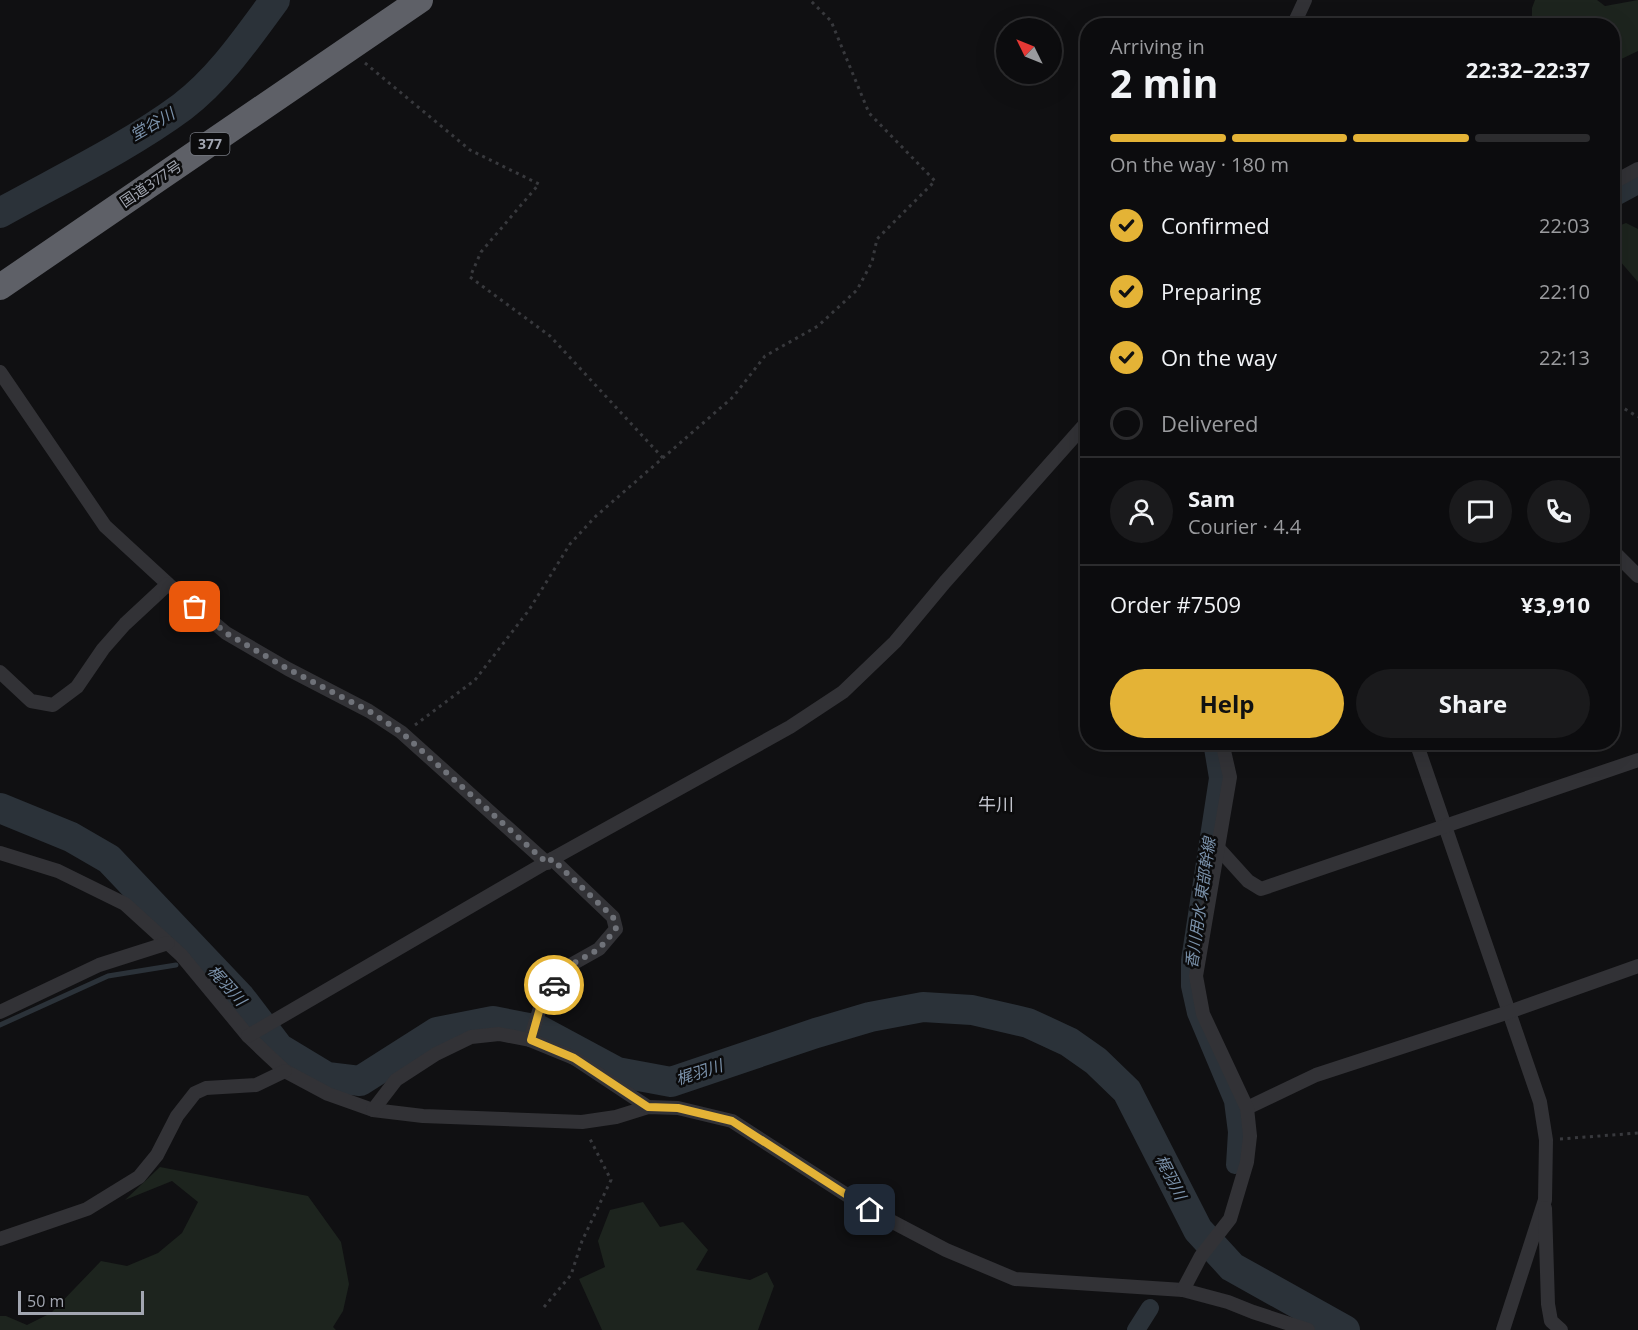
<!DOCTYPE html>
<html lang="en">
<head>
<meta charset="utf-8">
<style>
	body { margin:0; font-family:"Open Sans","Noto Sans JP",sans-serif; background:#1a1a1c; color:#f1f3f6; height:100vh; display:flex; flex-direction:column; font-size:22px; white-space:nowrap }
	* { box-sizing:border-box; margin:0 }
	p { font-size:20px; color:#9a9b9e }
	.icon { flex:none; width:33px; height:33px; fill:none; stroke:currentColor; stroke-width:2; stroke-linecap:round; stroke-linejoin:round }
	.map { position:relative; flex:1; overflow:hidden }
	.panel { position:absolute; left:1080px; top:18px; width:540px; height:732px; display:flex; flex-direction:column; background:#0c0c0e; border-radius:24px; box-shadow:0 6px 24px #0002,0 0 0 2px #2c2c2e }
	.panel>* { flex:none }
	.needle { width:39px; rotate:313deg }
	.tools { position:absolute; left:996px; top:18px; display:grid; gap:12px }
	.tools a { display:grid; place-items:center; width:66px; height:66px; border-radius:50%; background:#0c0c0e; box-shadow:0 6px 24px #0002,0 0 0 2px #2c2c2e; font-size:30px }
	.scale { position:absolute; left:18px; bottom:15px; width:126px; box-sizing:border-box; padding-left:6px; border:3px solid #a2a6b1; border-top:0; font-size:16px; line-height:21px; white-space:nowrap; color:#a2a6b1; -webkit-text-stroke:4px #0b0b0c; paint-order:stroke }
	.pin { position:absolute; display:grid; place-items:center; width:51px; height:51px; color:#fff; margin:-26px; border-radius:12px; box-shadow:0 3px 9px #0006 }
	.courier { position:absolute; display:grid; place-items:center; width:60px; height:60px; margin:-30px; border:4px solid #e4b336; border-radius:50%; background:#fff; color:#222; box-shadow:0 2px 8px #0007 }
	.overview em { font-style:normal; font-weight:700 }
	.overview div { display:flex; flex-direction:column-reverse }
	.overview { display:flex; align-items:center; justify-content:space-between; height:102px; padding:0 30px }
	h1 { font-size:39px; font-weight:700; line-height:45px }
	.bar { display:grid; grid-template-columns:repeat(4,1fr); gap:9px 6px; align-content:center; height:72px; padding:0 30px }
	.bar i { height:8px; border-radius:4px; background:#2c2c2e }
	.bar .selected { background:#e4b336 }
	.bar p { grid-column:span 4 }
	.line { display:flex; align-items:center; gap:15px; padding:0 30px; border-top:2px solid #2c2c2e }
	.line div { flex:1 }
	.round { display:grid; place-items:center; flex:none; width:63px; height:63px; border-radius:32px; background:#1a1a1c }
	ol { padding:0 30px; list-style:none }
	li { display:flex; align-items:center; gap:18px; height:66px }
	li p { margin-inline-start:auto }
	li .icon { padding:6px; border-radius:50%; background:#e4b336; color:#111; stroke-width:4 }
	li:last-child { color:#9a9b9e }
	li i { width:33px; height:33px; border:3px solid #2c2c2e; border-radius:50% }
	.cta { display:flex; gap:12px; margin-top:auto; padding:12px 30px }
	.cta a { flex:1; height:69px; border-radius:36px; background:#e4b336; color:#111; font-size:24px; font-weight:700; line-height:69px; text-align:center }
	.cta a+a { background:#1a1a1c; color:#f1f3f6 }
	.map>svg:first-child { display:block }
</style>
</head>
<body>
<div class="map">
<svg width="1638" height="1330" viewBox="0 0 1638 1330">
	<rect width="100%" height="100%" fill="#101012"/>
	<g fill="#1d241e">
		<polygon points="1535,0 1597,0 1605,6 1638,0 1638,51 1613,63 1612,26 1532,25 1532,8"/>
		<polygon points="1626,223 1638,229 1638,282 1613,253 1613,228"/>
		<polygon points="160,1167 308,1196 341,1242 349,1284 343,1311 333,1327 336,1330 0,1330 0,1316 6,1316 27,1325 51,1313 101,1261 127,1266 158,1253 182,1233 198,1202 172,1181 125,1200"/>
		<polygon points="643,1202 660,1227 683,1222 708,1250 696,1270 750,1280 767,1272 774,1286 758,1330 602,1330 579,1279 605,1267 598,1241 610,1210"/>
	</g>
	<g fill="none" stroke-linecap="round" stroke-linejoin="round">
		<polyline stroke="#2b3239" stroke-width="5" points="0,1025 108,976 176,965"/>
		<g stroke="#2b3239" stroke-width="18">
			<polyline points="1612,199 1638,185"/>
			<polyline points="1212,742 1218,778 1190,960 1190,986 1196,1013 1233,1101 1237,1132 1235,1165"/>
			<polyline points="1136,1330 1150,1308"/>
		</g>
		<g stroke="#2b3239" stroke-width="30">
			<path d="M0,213C59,180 128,147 182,107C220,78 247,38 275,0"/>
			<polyline points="0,808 71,837 109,859 240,997 279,1048 327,1077 360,1081 437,1032 493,1021 539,1030 617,1072 671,1082 816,1033 870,1017 923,1007 972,1010 1028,1023 1069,1042 1096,1061 1127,1091 1198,1230 1232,1267 1345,1330"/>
		</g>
		<g stroke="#38393d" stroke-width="3" stroke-dasharray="3 4.5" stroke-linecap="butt">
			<polyline points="365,63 470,150 539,184 481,252 470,277 550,336 663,458"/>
			<polyline points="1612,401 1638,417"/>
			<polyline points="415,725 475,680 529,610 570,544 596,516 733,397 765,356 818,326 857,290 872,262 877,239 935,181 869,113 831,21 810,0"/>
			<polyline points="1560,1139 1638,1133"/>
			<polyline points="544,1307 571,1275 582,1241 611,1180 589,1137"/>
		</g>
		<g stroke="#323236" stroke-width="14">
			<polyline points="1293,26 1305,0"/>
			<polyline points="1612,183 1638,169"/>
			<polyline points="0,372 105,526 168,584 226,633 288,669 369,711 401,732 547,863"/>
			<polyline points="1612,550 1638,576"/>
			<polyline points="0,672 31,701 53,705 77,687 103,649 125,624 168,584"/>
			<polyline points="1416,742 1540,1102 1546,1140 1545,1200 1503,1330"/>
			<polyline points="1219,849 1248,881 1261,889 1638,760"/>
			<polyline points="0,853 58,871 125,904 181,955 248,1036 270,1057 285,1071 328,1094 373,1110 423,1116 582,1122 616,1117 648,1107 678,1108 732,1121 870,1210 946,1250 1015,1279 1183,1290 1228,1302 1253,1312 1308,1330"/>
			<polyline points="0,1012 99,965 168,943"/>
			<polyline points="248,1036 552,859 790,727 843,692 895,642 945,582 1088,421"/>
			<polyline points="530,1040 540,1008 553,986 567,967 599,949 616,929 613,917 552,859"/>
			<polyline points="1247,1108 1316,1075 1509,1012 1638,966"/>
			<polyline points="373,1110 396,1080 436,1054 471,1037 499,1034 530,1040 574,1058 648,1107"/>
			<polyline points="1545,1208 1548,1304 1551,1321 1561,1330"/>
			<polyline points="0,1239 87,1209 139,1177 157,1155 177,1116 195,1093 206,1088 256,1085 285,1071"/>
			<polyline points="1183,1290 1201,1256 1230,1219 1247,1162 1250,1136 1247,1108 1203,1014 1196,976 1230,777 1222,742"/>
		</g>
		<polyline stroke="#5e6067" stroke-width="26" points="0,287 420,0"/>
	</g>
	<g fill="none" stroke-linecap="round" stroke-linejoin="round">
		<polyline stroke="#6f7279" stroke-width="6" stroke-dasharray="0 10.8" points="195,607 226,633 288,669 369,711 401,732 547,863 552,859 613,917 616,929 599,949 567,967 554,985"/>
		<polyline stroke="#e4b336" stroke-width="8" points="554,985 540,1008 531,1040 574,1058 648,1107 678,1108 732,1121 870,1210"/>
	</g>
	<g text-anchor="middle" stroke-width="5" stroke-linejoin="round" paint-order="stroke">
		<rect fill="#0b0b0c" stroke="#757880" stroke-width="1.5" x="190.5" y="133" width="39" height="22" rx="4.5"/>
		<g font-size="14" font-weight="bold" fill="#a2a6b1">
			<text x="210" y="149">377</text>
		</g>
		<g font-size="15" fill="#a2a6b1" stroke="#0b0b0c">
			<text transform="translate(151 184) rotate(-34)" y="5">国道377号</text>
		</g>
		<g font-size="16" font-style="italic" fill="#7b92ab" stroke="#0b0b0c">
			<text transform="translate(152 124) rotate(-30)" y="6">堂谷川</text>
			<text transform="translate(1200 903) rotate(-82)" y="6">香川用水 東部幹線</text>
			<text transform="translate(227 985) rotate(48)" y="6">梶羽川</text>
			<text transform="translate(699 1072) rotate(-18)" y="6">梶羽川</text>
			<text transform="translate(1171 1177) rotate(63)" y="6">梶羽川</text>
		</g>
		<g font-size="18" fill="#c3c5ce" stroke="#0b0b0c">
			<text x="996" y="811">牛川</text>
		</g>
	</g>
</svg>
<div class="tools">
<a><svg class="needle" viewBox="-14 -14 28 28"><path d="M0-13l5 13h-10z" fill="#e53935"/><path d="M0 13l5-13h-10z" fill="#9a9b9e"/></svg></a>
</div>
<div class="scale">50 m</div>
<div class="pin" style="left:195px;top:607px;background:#ea580c"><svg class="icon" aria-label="bag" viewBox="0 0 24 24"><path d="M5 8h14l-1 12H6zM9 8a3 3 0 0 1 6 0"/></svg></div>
<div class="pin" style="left:870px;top:1210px;background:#1f2937"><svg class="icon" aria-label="home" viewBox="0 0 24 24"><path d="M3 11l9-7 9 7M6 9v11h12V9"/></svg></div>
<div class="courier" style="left:554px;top:985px"><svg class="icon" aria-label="car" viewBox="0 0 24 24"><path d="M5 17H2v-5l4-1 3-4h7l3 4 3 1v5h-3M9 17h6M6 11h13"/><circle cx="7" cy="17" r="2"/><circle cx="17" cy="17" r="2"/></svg></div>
<section class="panel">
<div class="overview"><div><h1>2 min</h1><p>Arriving in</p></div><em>22:32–22:37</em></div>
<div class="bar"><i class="selected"></i><i class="selected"></i><i class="selected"></i><i></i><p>On the way · 180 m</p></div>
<ol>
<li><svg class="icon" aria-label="check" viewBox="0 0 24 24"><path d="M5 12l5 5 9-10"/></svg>Confirmed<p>22:03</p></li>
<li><svg class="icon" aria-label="check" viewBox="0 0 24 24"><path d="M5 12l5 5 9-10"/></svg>Preparing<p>22:10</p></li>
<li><svg class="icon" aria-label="check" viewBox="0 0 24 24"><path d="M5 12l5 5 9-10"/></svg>On the way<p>22:13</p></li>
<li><i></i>Delivered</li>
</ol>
<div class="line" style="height:108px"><a class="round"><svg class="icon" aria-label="person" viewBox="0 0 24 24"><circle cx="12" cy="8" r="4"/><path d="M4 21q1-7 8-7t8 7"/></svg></a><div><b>Sam</b><p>Courier · 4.4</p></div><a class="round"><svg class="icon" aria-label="chat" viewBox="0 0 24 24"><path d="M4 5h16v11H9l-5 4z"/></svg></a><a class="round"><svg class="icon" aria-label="phone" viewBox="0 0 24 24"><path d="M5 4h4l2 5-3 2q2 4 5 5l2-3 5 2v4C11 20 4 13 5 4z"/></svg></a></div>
<div class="line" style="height:78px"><div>Order #7509</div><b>¥3,910</b></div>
<div class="cta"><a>Help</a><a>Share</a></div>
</section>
</div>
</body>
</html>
